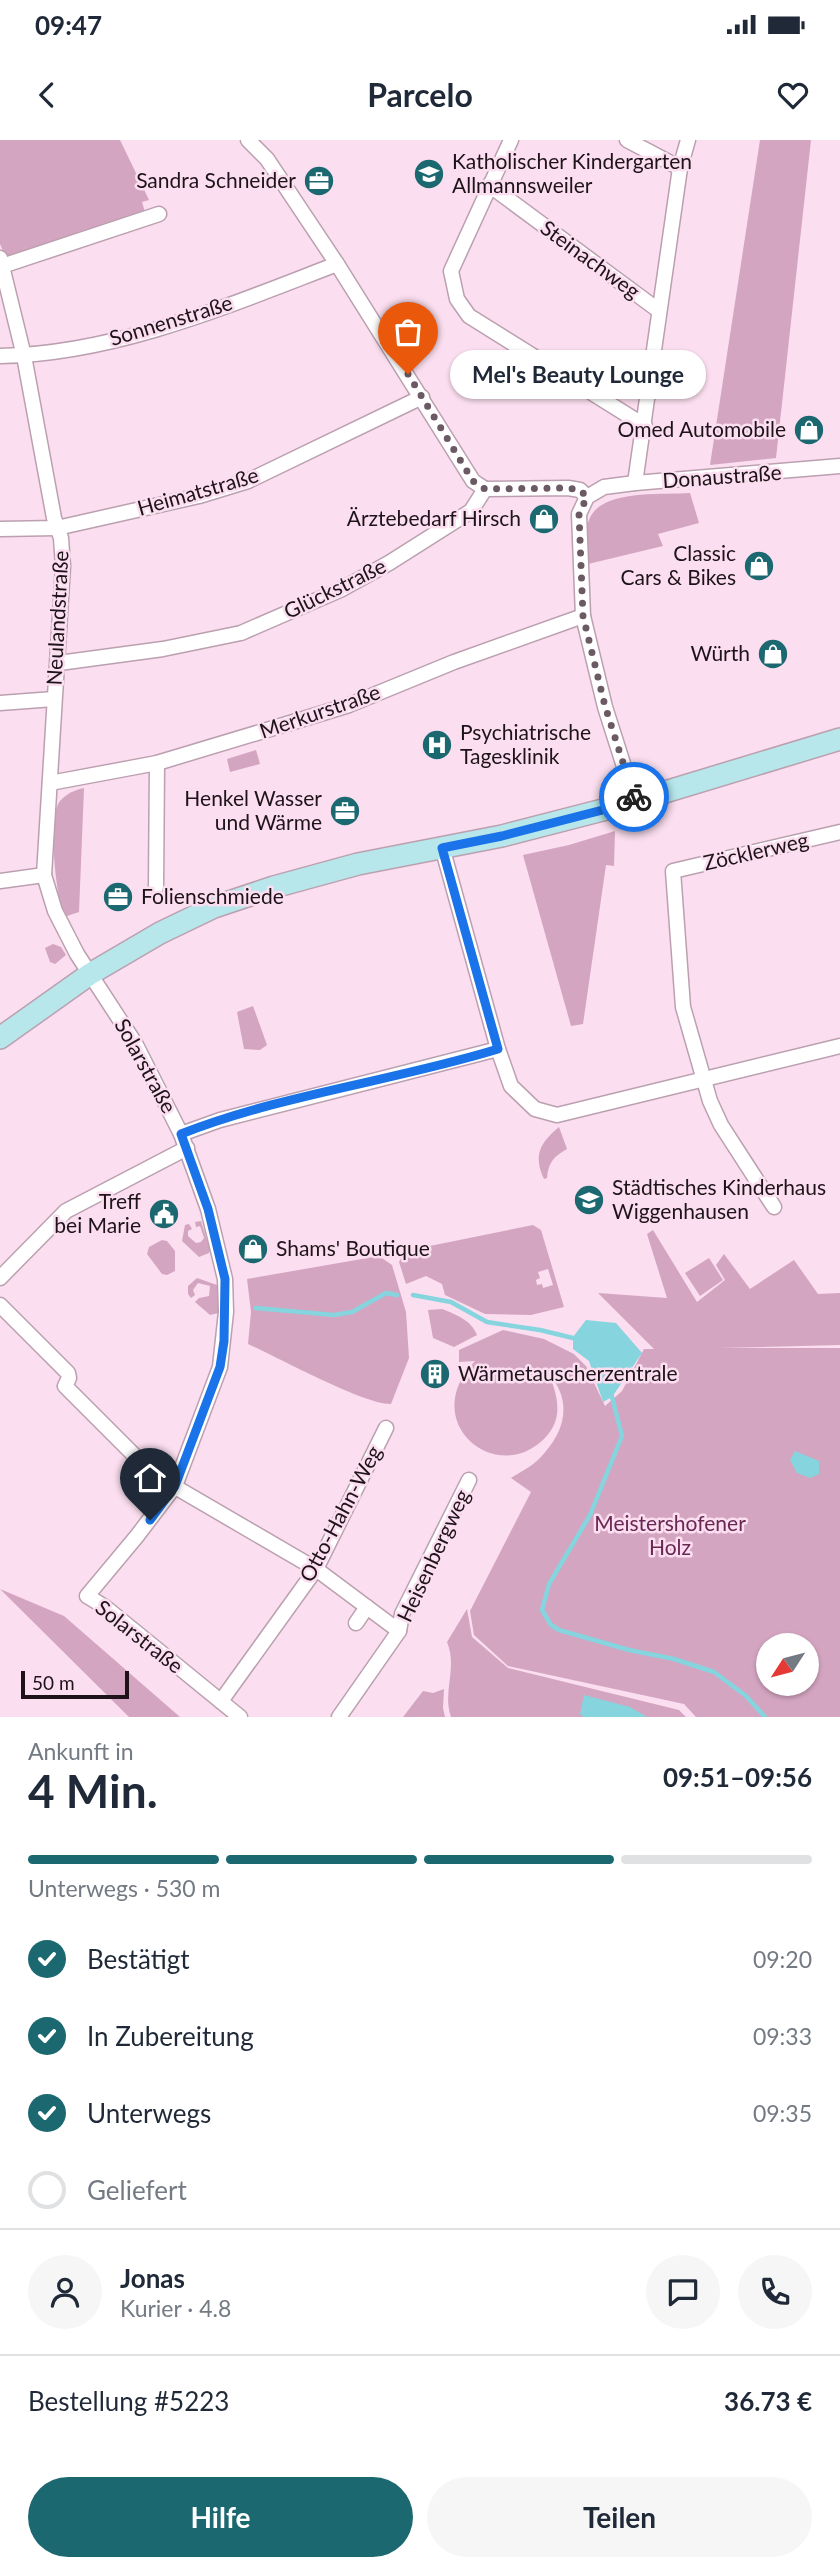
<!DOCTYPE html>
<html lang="de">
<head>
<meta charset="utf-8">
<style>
	body { margin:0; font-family:Lato,sans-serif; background:#f6f6f7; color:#1f2937; height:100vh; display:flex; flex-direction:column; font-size:26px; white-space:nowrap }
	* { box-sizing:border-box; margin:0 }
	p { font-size:23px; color:#747a83 }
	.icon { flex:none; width:38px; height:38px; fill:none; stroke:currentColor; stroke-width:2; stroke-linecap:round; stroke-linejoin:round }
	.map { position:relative; height:1577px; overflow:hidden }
	.drawer { display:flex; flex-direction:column; background:#fff; flex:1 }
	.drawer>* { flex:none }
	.needle { width:46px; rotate:234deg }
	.fabs { position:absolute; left:756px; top:1493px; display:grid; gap:14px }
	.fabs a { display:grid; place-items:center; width:63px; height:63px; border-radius:50%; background:#fff; box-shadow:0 2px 5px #0004; font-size:35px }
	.scale { position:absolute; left:21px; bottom:18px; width:108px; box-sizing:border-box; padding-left:7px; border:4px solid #1d1319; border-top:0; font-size:19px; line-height:24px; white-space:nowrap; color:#1d1319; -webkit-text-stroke:5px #fbdeef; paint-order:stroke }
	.pin { position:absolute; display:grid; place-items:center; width:60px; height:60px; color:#fff; margin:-72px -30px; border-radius:50% 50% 50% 0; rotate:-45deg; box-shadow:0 0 7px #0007 }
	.pin .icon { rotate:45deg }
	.courier { position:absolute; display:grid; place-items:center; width:70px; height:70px; margin:-35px; border:5px solid #1a73e8; border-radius:50%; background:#fff; color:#222; box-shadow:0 2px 9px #0007 }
	.bubble { position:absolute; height:49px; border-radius:24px; background:#fff; box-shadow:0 2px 5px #0004; font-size:23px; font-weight:700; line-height:49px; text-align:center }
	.summary em { font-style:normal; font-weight:700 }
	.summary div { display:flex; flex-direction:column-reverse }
	.summary { display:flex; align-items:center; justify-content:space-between; height:119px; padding:0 28px }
	h1 { font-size:46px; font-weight:700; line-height:52px }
	.bar { display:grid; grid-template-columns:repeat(4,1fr); gap:10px 7px; align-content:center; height:84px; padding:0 28px }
	.bar i { height:9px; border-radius:5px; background:#e0e1e3 }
	.bar .selected { background:#1c6870 }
	.bar p { grid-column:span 4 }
	.line { display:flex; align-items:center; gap:18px; padding:0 28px; border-top:2px solid #e0e1e3 }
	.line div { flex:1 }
	.round { display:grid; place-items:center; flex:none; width:74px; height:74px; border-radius:37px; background:#f6f6f7 }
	ol { padding:0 28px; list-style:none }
	li { display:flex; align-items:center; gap:21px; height:77px }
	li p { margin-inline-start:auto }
	li .icon { padding:7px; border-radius:50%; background:#1c6870; color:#fff; stroke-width:4 }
	li:last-child { color:#747a83 }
	li i { width:38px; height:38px; border:4px solid #e0e1e3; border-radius:50% }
	.cta { display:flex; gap:14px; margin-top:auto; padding:14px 28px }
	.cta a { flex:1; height:80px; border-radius:42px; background:#1c6870; color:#fff; font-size:28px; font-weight:700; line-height:80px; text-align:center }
	.cta a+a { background:#f6f6f7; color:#1f2937 }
	.status { display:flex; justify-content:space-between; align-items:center; height:49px; padding:0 35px; background:#fff; direction:ltr }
	.status svg { height:19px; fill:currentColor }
	header { display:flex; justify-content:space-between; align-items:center; height:91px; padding:0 28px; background:#fff; font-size:32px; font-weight:700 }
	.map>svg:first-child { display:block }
</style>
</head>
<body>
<div class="status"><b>09:47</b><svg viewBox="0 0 49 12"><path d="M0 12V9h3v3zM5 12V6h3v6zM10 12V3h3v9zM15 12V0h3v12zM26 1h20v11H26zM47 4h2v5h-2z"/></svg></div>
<header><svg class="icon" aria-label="back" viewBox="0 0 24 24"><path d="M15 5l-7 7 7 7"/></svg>Parcelo<svg class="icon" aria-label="heart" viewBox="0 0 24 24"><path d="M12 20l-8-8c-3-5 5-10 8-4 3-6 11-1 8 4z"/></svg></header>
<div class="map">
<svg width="840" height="1577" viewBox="0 0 840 1577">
	<rect width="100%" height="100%" fill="#fbdeef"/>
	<g fill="#d4a5c1" fill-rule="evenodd">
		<polygon points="0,0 120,0 149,60 142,62 145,72 6,118 0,104"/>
		<polygon points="760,0 811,0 776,318 710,325"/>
		<path d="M690,353L699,383L658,394L663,406L588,424C587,410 583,394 589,380C600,349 661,355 690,353Z"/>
		<polygon points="256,610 260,624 230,632 227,619"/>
		<path d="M84,648L79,772L64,777C56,756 47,678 60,661C67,653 75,650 84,648Z"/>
		<polygon points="615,691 614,726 606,725 583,884 571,886 523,715 569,705"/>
		<polygon points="53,804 61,807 66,815 55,824 50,822 45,808"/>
		<polygon points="253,866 267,905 260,910 244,909 237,872"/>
		<path d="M559,987L567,1009C554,1016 548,1023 547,1038L544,1039C533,1015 540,1003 559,987Z"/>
		<polygon points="201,1081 210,1110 209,1113 199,1117 182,1101 185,1085 189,1084 192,1089 188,1091 188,1096 196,1103 201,1102 204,1098 200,1086 196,1087 195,1082"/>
		<path d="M533,1085L541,1090L564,1167L531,1175L485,1174L445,1155L442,1144L426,1136L406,1144L399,1122L405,1111ZM548,1129L553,1145L543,1148L542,1144L537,1145L536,1140L540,1138L538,1132Z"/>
		<path d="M653,1090L697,1162L725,1140L716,1125L724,1114L750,1149L794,1120L818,1154L840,1153V1205L720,1208H840V1577H696L684,1564L508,1526L474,1495L470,1471L531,1352L511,1338C520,1332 531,1327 539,1319C564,1294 574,1263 549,1234C558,1257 564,1279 544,1299C495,1347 417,1281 475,1221L459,1222V1210L503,1190L544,1199L574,1214L586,1226L605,1266L622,1251L644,1209H654L598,1153L667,1158L647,1094ZM768,1505H807V1544H768Z"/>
		<polygon points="162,1100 167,1101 175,1111 175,1131 167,1135 162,1134 147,1114 149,1107"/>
		<path d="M379,1116L392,1125L406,1172L409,1218L391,1264C365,1265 277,1217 248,1204L251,1172L247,1139Z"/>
		<polygon points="709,1118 723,1140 700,1156 685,1133"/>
		<polygon points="197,1138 217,1145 219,1173 210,1175 195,1162 199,1158 209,1156 210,1146 198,1143 193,1150 195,1155 191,1158 188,1154 188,1146"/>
		<path d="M442,1169C457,1175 471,1180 477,1195L454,1207L433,1198L428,1170Z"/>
		<polygon points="0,1449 64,1476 180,1577 129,1577"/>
		<path d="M467,1469L472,1497L508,1528L679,1570L686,1577H451C442,1551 458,1528 447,1502Z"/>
		<polygon points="444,1549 443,1568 445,1577 403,1577 423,1551 433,1553"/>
	</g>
	<g fill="#85d4de">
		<polygon points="586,1180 616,1183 642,1213 612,1257 603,1262 589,1221 573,1209 573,1197"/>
		<polygon points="795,1311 819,1321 819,1334 810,1338 797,1333 790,1320"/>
		<polygon points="584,1555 630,1567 647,1577 583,1577 580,1574"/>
	</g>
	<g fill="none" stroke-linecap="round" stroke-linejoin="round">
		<g stroke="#85d4de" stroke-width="4.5">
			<polyline points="413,1155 451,1162 487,1182 540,1190 577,1199"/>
			<polyline points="256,1168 334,1175 352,1172 386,1153 397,1155"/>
			<polyline points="611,1253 622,1296 590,1375 549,1444 542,1470 551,1485 559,1490 629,1510 674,1519 714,1532 746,1556 765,1577"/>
		</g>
		<g stroke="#bba0b0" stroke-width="17">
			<g id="minor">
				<polyline points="248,0 267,19 337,124 473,341 485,349"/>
				<polyline points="511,0 451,131 457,159 469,176 645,286"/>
				<polyline points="627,0 680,28"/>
				<polyline points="489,45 658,170"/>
				<polyline points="0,118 24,216 54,378 61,398 63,426 44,735 55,771 77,814 135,903 181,994 208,1069 225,1139 226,1172 220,1227 175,1346 137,1396 87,1456 105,1467 240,1577"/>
				<polyline points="2,126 159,74"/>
				<path d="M0,216C116,214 230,165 337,124"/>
				<polyline points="635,343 680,28 688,0"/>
				<polyline points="485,349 568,348 580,350 587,357"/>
				<polyline points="0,389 57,388 199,356 248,341 422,257"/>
				<polyline points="59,523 163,509 241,493 340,450 389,423 471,371 485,349"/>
				<polyline points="0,563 54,559"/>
				<polyline points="50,643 157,623 300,580 349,565 454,522 583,476"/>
				<polyline points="635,661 605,567 583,476 579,374 587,357 604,347 635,343 840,326"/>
				<polyline points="442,707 498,909 511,946 535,969 557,975 840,906"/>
				<polyline points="0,741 44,735"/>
				<polyline points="156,747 157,623"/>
				<polyline points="181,994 220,980 498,909"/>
				<polyline points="774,1067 721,985 710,961 683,867 673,731 840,692"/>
				<polyline points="0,1138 66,1071 187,1008"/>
				<polyline points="0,1165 68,1233 69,1238 65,1246 153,1334 316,1429 399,1491"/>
				<polyline points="356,1483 367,1467"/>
				<polyline points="221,1561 316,1429 386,1288"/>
				<polyline points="339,1577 399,1491 402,1474 469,1340"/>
			</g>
		</g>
		<g stroke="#bba0b0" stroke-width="24">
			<polyline id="secondary" points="0,898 90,834 160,793 214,767 274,747 358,724 502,696 622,665 840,599"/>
		</g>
		<use href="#minor" stroke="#fff" stroke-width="14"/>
		<use href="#secondary" stroke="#b7e7eb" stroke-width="21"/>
	</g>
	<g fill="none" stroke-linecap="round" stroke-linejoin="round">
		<polyline stroke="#6b5a64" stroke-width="7" stroke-dasharray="0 12.6" points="408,234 473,341 485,349 568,348 580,350 587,357 579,374 583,476 605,566 634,657"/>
		<path stroke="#1a73e8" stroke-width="9" d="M150,1380L175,1346L220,1227L224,1201L225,1139L208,1069L181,994C283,954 394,941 498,909L442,708L502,696L622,665L635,661L634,657"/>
	</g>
	<defs>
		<g id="school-disc" transform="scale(1.575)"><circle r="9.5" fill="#1c6870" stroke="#fbdeef"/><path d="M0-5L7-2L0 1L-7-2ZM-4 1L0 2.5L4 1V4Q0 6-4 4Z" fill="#fff"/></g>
		<g id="office-disc" transform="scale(1.575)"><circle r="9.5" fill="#1c6870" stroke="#fbdeef"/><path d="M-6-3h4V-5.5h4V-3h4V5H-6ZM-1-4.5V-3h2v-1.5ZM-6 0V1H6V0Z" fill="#fff"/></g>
		<g id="shop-disc" transform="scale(1.575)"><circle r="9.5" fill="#1c6870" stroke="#fbdeef"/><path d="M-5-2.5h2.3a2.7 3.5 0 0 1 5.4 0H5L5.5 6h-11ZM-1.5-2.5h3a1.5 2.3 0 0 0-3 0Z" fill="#fff"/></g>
		<g id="hospital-disc" transform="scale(1.575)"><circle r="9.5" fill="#1c6870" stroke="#fbdeef"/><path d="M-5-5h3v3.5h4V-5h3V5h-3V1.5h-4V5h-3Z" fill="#fff"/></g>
		<g id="civic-disc" transform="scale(1.575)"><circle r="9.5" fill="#1c6870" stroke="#fbdeef"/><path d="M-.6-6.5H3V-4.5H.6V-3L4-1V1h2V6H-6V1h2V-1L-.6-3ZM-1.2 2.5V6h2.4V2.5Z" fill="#fff"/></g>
		<g id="building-disc" transform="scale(1.575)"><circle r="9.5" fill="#1c6870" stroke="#fbdeef"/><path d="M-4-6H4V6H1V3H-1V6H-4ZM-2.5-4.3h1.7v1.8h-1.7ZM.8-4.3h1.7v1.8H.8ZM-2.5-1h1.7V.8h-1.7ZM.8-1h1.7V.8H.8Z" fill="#fff"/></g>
	</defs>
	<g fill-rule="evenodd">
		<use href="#school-disc" x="429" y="34"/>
		<use href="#office-disc" x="319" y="41"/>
		<use href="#shop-disc" x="809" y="290"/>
		<use href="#shop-disc" x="544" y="379"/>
		<use href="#shop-disc" x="759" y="426"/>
		<use href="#shop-disc" x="773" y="514"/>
		<use href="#hospital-disc" x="437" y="605"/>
		<use href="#office-disc" x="345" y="671"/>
		<use href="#office-disc" x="118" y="757"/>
		<use href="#school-disc" x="589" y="1060"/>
		<use href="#civic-disc" x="164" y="1074"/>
		<use href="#shop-disc" x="253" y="1109"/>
		<use href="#building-disc" x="435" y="1234"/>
	</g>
	<g text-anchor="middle" stroke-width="5" stroke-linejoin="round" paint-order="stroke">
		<g font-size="21" fill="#1d1319" stroke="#fbdeef" text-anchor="end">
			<text x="452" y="29" text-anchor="start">Katholischer Kindergarten<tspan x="452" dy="24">Allmannsweiler</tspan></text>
			<text x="296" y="48">Sandra Schneider</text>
			<text x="786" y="297">Omed Automobile</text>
			<text x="521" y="386">Ärztebedarf Hirsch</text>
			<text x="736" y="421">Classic<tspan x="736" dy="24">Cars &amp; Bikes</tspan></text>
			<text x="750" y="521">Würth</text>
			<text x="460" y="600" text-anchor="start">Psychiatrische<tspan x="460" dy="24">Tagesklinik</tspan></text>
			<text x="322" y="666">Henkel Wasser<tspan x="322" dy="24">und Wärme</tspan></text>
			<text x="141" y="764" text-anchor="start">Folienschmiede</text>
			<text x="612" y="1055" text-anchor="start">Städtisches Kinderhaus<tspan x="612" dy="24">Wiggenhausen</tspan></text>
			<text x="141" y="1069">Treff<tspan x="141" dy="24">bei Marie</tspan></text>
			<text x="276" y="1116" text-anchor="start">Shams' Boutique</text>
			<text x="458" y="1241" text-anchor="start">Wärmetauscherzentrale</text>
		</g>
		<g font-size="21" fill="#1d1319" stroke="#fbdeef">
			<text transform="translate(590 120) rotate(36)" y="7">Steinachweg</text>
			<text transform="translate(171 181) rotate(-17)" y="7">Sonnenstraße</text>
			<text transform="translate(722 337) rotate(-4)" y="7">Donaustraße</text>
			<text transform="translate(198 352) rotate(-16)" y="7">Heimatstraße</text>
			<text transform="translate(335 449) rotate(-26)" y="7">Glückstraße</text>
			<text transform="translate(58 478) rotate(-87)" y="7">Neulandstraße</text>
			<text transform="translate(320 572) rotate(-19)" y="7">Merkurstraße</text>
			<text transform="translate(756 712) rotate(-13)" y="7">Zöcklerweg</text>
			<text transform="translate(145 926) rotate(61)" y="7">Solarstraße</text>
			<text transform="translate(341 1374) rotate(-62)" y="7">Otto-Hahn-Weg</text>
			<text transform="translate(434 1416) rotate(-65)" y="7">Heisenbergweg</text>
			<text transform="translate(139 1497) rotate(38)" y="7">Solarstraße</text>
		</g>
		<g font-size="21" fill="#692753" stroke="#fbdeef">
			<text x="670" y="1391">Meistershofener<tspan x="670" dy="24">Holz</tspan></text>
		</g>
	</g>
</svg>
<div class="fabs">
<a><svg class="needle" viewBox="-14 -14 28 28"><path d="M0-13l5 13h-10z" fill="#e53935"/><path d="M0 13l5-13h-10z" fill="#747a83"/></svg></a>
</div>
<div class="scale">50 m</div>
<div class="pin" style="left:408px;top:234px;background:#ea580c"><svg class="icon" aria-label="bag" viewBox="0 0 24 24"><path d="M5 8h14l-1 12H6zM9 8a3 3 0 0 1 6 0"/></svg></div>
<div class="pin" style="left:150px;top:1380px;background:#1f2937"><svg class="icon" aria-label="home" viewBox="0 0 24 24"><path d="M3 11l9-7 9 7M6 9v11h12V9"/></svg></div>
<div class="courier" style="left:634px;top:657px"><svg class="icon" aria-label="bike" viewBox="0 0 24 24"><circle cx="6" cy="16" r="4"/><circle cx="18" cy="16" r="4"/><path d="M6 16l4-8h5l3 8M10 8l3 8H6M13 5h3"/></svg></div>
<div class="bubble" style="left:450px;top:210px;width:256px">Mel's Beauty Lounge</div>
</div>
<section class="drawer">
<div class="summary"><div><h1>4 Min.</h1><p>Ankunft in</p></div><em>09:51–09:56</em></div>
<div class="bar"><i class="selected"></i><i class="selected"></i><i class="selected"></i><i></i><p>Unterwegs · 530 m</p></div>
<ol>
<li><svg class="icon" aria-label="check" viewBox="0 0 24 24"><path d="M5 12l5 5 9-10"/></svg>Bestätigt<p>09:20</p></li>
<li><svg class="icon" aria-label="check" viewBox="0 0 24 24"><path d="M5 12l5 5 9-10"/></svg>In Zubereitung<p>09:33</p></li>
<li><svg class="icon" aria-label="check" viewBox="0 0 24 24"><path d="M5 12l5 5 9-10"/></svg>Unterwegs<p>09:35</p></li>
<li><i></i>Geliefert</li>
</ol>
<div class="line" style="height:126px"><a class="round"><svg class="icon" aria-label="person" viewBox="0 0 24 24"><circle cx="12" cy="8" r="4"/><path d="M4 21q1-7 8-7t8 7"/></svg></a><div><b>Jonas</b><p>Kurier · 4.8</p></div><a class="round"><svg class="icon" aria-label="chat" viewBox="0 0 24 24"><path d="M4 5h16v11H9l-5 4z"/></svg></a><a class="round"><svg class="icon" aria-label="phone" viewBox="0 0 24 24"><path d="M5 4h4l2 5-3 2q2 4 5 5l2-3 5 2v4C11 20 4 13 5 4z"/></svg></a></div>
<div class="line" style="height:91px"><div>Bestellung #5223</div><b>36.73 €</b></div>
<div class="cta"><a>Hilfe</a><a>Teilen</a></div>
</section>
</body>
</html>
